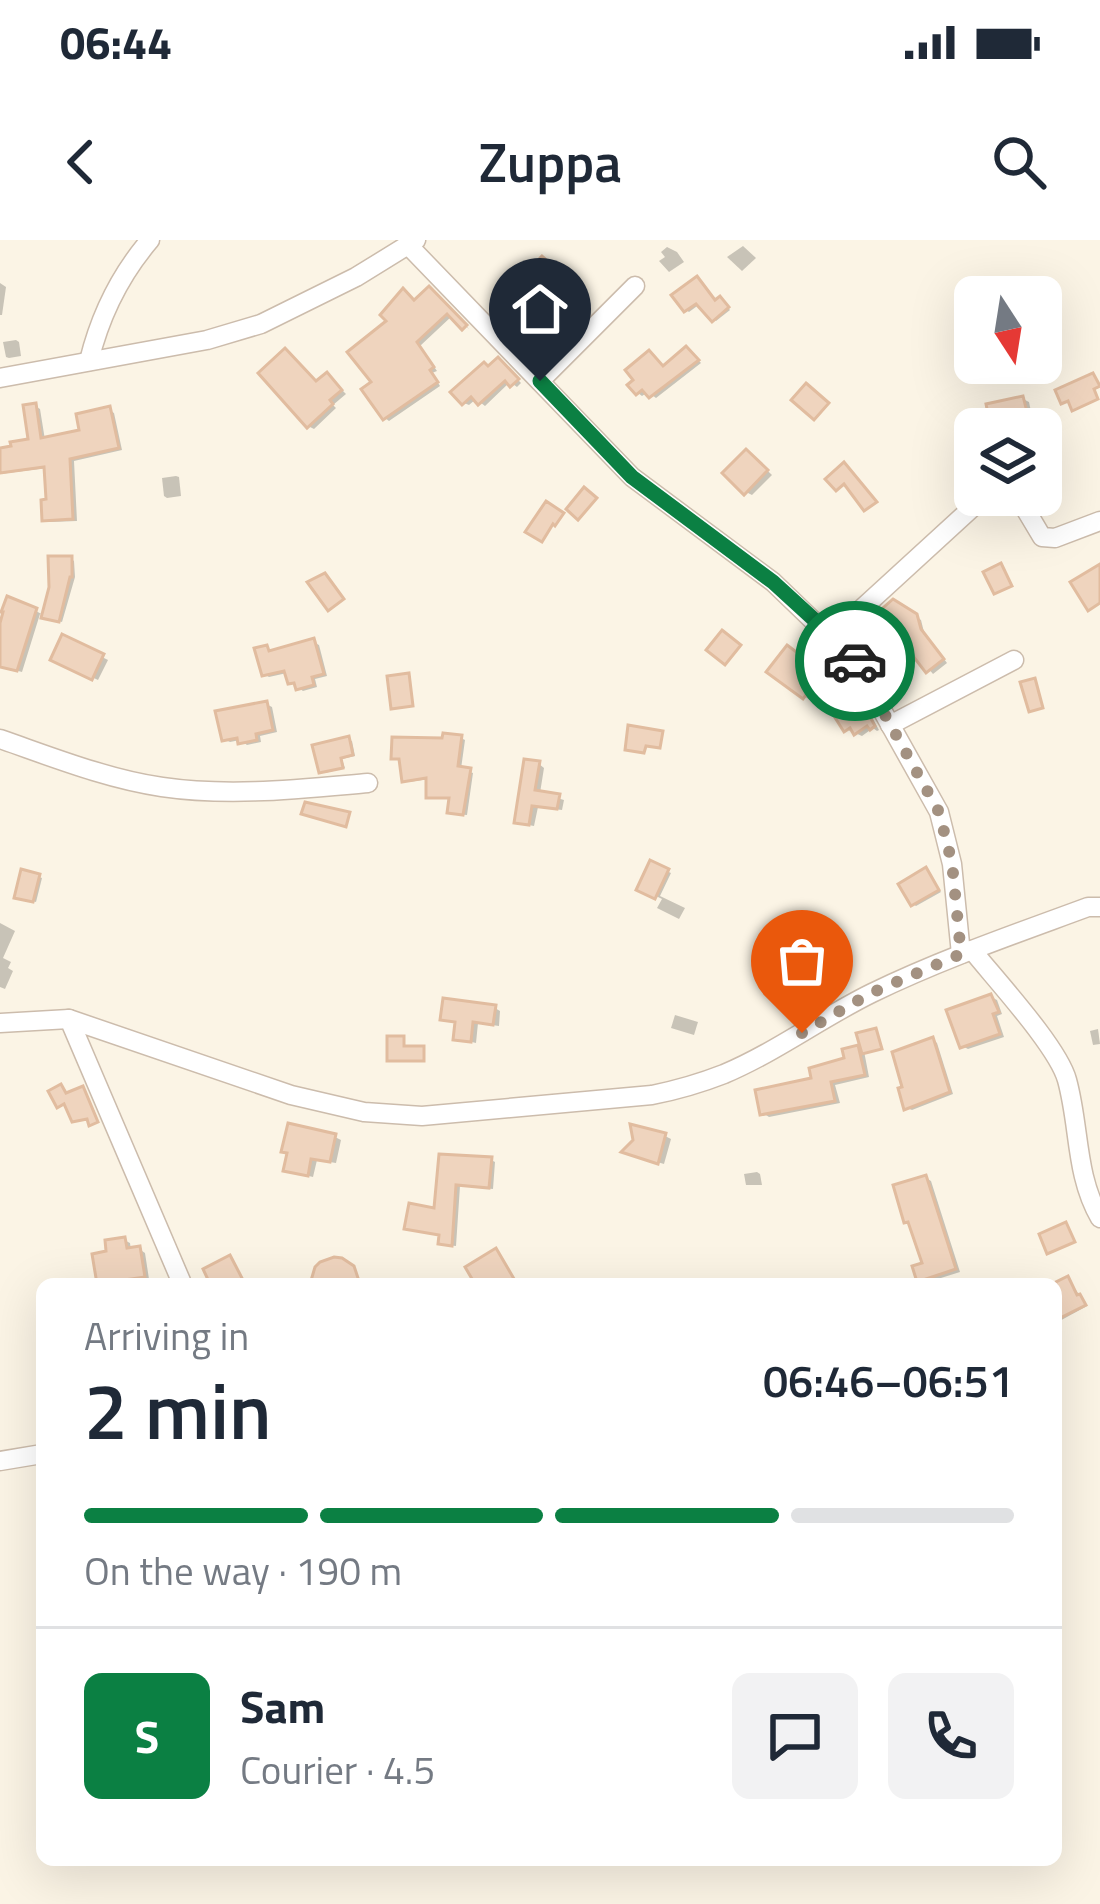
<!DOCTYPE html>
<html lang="en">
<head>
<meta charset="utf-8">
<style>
	body { margin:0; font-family:"Titillium Web",sans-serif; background:#f2f2f3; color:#1f2937; height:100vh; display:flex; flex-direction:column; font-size:45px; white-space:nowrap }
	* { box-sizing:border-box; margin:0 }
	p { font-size:39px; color:#747a83 }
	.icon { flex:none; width:66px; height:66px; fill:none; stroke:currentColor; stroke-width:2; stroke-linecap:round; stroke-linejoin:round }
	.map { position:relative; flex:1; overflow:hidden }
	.panel { position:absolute; left:36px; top:1038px; width:1026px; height:588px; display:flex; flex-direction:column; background:#fff; border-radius:18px; box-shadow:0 12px 48px #0002 }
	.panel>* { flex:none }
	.needle { width:78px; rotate:168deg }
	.controls { position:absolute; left:954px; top:36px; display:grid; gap:24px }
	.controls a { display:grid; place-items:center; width:108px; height:108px; border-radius:18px; background:#fff; box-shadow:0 12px 48px #0002; font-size:60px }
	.pin { position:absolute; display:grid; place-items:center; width:102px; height:102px; color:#fff; margin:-123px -51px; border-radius:50% 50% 50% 0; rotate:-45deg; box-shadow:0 0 12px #0007 }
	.pin .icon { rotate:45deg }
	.courier { position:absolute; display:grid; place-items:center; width:120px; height:120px; margin:-60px; border:9px solid #0b8043; border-radius:50%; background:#fff; color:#222; box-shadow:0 3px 15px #0007 }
	.summary em { font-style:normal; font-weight:600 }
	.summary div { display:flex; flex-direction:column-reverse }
	.summary { display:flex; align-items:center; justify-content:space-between; height:204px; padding:0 48px }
	h1 { font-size:78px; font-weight:600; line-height:90px }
	.bar { display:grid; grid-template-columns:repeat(4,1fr); gap:18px 12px; align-content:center; height:144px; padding:0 48px }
	.bar i { height:15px; border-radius:9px; background:#e0e1e3 }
	.bar .active { background:#0b8043 }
	.bar p { grid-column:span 4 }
	.line { display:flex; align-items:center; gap:30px; padding:0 48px; border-top:3px solid #e0e1e3 }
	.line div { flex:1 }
	.round { display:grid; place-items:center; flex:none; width:126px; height:126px; border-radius:18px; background:#f2f2f3 }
	.status { display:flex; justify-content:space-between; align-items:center; height:84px; padding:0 60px; background:#fff; direction:ltr }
	.status svg { height:33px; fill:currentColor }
	header { display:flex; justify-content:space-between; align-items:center; height:156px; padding:0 48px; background:#fff; font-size:54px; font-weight:600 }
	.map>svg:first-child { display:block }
</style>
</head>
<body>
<div class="status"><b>06:44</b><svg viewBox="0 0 49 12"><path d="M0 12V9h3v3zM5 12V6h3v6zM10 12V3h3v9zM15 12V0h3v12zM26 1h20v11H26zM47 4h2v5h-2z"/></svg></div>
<header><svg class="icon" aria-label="back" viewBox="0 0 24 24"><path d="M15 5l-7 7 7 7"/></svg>Zuppa<svg class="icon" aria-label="search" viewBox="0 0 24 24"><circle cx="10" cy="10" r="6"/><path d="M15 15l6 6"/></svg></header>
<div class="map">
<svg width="1100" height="1664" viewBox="0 0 1100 1664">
	<rect width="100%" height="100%" fill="#fbf4e5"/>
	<g fill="#0003">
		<polygon points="743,6 756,18 742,31 727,17"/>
		<polygon points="667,7 677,12 684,22 669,32 659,21 665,17 661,12"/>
		<polygon points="0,43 6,47 2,75 0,75"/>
		<polygon points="434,52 469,89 452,76 420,106 437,131 432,133 440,146 389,181 385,178 376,143 415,63"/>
		<polygon points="675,56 723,62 730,70 716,81 700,64 689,72 686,70"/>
		<polygon points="16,100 19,102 21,116 9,118 6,117 3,102"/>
		<polygon points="691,112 701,123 656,158 648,152 642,156 638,153 665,129"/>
		<polygon points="503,124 521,143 517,147 510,142 485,166 476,159 469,165 464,163 490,129"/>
		<polygon points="327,135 346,154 333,165 336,168 314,189 308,186 318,143"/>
		<polygon points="1023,159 1029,162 1034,186 994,189 989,167"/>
		<polygon points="35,166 40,169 45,200 83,192 109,170 114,173 122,210 74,221 77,281 50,282 45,279 49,262 47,228 0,234 0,211 31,202"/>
		<polygon points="752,216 772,235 752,255 746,252"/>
		<polygon points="176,236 179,237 181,256 167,258 164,256 162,238"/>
		<polygon points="71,319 74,321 75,337 62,382 48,378 40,374 22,432 0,426 0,394 36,371 45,376"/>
		<polygon points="893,362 921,380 924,392 947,423 933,434 905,401 901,405 896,402"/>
		<polygon points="64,398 108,420 98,440 54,419"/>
		<polygon points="313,402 319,405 327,436 315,439 317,447 303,451 290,442 287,433 269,437 264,434 266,408 272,411"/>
		<polygon points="787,409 827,437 810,460 770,432"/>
		<polygon points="859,459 864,463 879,490 877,491 873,488 862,496 846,489"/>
		<polygon points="266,464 272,467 277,492 260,496 261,502 247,505 240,500 230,502 224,499"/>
		<polygon points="461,498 465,500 461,529 473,533 467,575 454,574 452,559 429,556 429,539 409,542 405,540 402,520 394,518"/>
		<polygon points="348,500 352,501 355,516 342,519 345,528 325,533 322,531"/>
		<polygon points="539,524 544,528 540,553 564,560 562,570 538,567 534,586 523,584 517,581"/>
		<polygon points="651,624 671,633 660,656 685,668 679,679 657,668 662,659 640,648"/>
		<polygon points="926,631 941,652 916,666 913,664"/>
		<polygon points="39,637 42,638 36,662 20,658"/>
		<polygon points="0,683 15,691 3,718 11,722 8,728 13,731 5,749 0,747"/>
		<polygon points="991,757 997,760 1002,774 997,776 1004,797 968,809 962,806"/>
		<polygon points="495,768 500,771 499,786 478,783 476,803 456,798 458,782 443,778"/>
		<polygon points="675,775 698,782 694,795 671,788"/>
		<polygon points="1098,789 1100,804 1093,805 1090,791"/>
		<polygon points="933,800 937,803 953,854 912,870 907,868"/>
		<polygon points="858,808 864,811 869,837 835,845 840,863 769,877 763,873 815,840"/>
		<polygon points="665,896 671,899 664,924 630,914"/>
		<polygon points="335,897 341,900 336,923 317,920 313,937 292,932 290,913"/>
		<polygon points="442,917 491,920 495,922 493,949 460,946 456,1006 446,1005 437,971"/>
		<polygon points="757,932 760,934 762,945 746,945 744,934"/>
		<polygon points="926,938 931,941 960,1032 925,1043 920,1040 926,1025"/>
		<polygon points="124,1000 130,1003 131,1010 139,1009 145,1013 149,1039 103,1044 100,1042 110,1014"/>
		<polygon points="1068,1039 1087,1066 1056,1083 1056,1045"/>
	</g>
	<g fill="#efd4be" stroke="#e1bc9f" stroke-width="3">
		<polygon points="542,16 568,39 554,56 527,32"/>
		<polygon points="697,36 715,60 720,56 729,67 712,82 696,64 684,72 671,55"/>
		<polygon points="429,46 467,85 462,90 447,74 417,102 434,127 430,130 438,142 383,180 361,149 371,142 347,112 386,81 380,75 403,48 414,60"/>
		<polygon points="686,106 699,120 649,158 642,150 636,155 627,145 633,140 625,130 649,110 663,126"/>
		<polygon points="285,108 316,141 327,132 342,150 330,160 333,164 307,188 258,133"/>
		<polygon points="498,117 519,139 510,147 505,141 478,165 471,157 462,165 450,152 484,122 488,126"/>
		<polygon points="1093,133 1100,146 1094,149 1098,159 1072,171 1068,161 1061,164 1055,150"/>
		<polygon points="806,143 829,163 814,180 791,160"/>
		<polygon points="1023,156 1030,184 991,189 986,164"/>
		<polygon points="36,163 41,198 79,190 76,174 110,166 119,208 70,219 73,279 42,281 41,260 46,259 44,227 0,233 0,208 11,206 10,202 28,199 23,165"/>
		<polygon points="746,209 768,230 744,255 722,233"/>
		<polygon points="844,222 877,262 864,271 844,244 836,251 825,239"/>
		<polygon points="584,247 597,258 578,280 566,269"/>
		<polygon points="546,261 564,273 555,286 553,284 542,302 525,292"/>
		<polygon points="48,316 72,316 72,337 70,337 59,382 41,378 49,347"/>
		<polygon points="1001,323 1012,346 994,354 983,332"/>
		<polygon points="1100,324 1100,363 1088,371 1070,342"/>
		<polygon points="325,333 344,359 328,371 307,342"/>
		<polygon points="7,356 37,368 17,431 0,427 0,383 3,372 1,372"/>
		<polygon points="893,359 917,374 921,389 944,419 926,433 900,399 894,404 867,382"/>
		<polygon points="722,390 741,405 725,425 706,410"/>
		<polygon points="62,394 104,414 92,440 50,420"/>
		<polygon points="314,398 324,434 312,437 314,445 296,450 294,443 288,444 284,431 262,436 254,408 267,405 269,411"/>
		<polygon points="787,405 823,432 803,459 766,432"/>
		<polygon points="409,433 413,466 391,469 387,436"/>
		<polygon points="1035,438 1043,468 1029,472 1020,442"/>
		<polygon points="853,455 855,458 859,456 875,486 870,490 867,486 854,495 850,488 844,492 834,476 839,473 835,467"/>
		<polygon points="267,461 273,490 256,494 257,500 238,504 237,498 222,501 215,471"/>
		<polygon points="628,485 663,491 660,508 646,506 644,513 625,510"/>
		<polygon points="443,493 462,495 458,526 471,528 463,575 447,573 449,558 426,558 426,538 402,542 399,519 391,519 392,497 442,498"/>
		<polygon points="349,496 353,515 341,518 343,528 319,533 312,505"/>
		<polygon points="524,519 540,521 535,550 560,554 557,569 532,566 529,585 514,583"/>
		<polygon points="305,562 350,572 346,587 301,574"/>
		<polygon points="650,620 669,629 655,659 636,650"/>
		<polygon points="926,627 939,650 911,666 898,644"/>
		<polygon points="21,629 40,634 33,662 14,658"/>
		<polygon points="991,754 999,772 993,774 1000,794 960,808 946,770"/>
		<polygon points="443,758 496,765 493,785 473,782 471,802 453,800 455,782 440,780"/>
		<polygon points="876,788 882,809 862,814 856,793"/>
		<polygon points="387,796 404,796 404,806 424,806 424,821 387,821"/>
		<polygon points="933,797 950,852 904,870 898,848 902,847 892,812"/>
		<polygon points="858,805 865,835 831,842 835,861 760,875 755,850 811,838 809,828 844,818 842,809"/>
		<polygon points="61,844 66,853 83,846 98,882 89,886 87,879 72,882 64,864 57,868 48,851"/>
		<polygon points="288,883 336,894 330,922 311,919 308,936 283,931 287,913 281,912"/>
		<polygon points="630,884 666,893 658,924 621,912 633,900"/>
		<polygon points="439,914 492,917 489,948 456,945 452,1006 438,1004 439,995 404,989 409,963 434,968"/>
		<polygon points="926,935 956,1029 917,1042 912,1026 922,1023 908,982 904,983 893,945"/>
		<polygon points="1066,982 1075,1002 1047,1014 1039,994"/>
		<polygon points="125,997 127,1008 140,1006 145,1037 97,1044 92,1014 106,1011 105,1000"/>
		<polygon points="496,1008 517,1044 475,1044 465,1027"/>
		<polygon points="230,1015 243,1040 235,1044 210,1044 203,1029"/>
		<polygon points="334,1017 342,1018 354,1026 360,1044 310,1044 315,1027 320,1022"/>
		<polygon points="1068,1036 1077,1055 1080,1054 1086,1065 1056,1080 1056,1042"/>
	</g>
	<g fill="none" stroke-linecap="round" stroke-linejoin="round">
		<g stroke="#ccbcac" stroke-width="21">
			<g id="minor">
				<polyline points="409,6 632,237 773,342 854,420 939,572 952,624 961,714"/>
				<path d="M89,121C100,76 120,35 150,0"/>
				<polyline points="0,138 207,100 261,84 356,37 416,0"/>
				<polyline points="540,141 635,46"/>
				<polyline points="1017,255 1042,297 1055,298 1100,281"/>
				<polyline points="832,396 986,255"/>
				<polyline points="890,485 1014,420"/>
				<path d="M0,499C52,517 107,539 162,547C230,557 300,549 368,543"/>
				<path d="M972,710C996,740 1058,807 1067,840C1080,887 1075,935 1100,978"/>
				<polyline points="69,779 181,1041"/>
				<path d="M0,783L69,779L291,855L364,872L422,876L652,855C677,850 701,843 724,834C776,812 821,778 872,753C942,719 1015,694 1088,667H1100"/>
				<polyline points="0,1221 42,1214"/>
			</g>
		</g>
		<use href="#minor" stroke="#fff" stroke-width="18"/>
	</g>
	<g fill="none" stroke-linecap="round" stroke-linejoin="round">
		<polyline stroke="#a39181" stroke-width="12" stroke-dasharray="0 21.6" points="802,793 869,754 961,714 952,623 939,572 855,421"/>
		<polyline stroke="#0b8043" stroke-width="15" points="540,141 632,237 773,342 832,396 855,421"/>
	</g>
</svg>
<div class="controls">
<a><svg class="needle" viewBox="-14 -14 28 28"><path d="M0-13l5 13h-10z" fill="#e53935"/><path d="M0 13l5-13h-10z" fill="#747a83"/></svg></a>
<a><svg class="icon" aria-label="layers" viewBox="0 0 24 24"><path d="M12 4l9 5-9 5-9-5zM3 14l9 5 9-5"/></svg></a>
</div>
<div class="pin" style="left:802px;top:793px;background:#ea580c"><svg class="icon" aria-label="bag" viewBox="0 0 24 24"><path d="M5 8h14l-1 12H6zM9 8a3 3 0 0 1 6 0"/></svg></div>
<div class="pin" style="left:540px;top:141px;background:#1f2937"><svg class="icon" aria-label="home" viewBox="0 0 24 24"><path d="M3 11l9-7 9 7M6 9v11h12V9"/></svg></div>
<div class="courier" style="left:855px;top:421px"><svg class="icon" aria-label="car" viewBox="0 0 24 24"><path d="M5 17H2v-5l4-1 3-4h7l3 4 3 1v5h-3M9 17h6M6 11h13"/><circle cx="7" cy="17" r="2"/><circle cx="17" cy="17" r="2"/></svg></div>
<section class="panel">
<div class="summary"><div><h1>2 min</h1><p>Arriving in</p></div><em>06:46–06:51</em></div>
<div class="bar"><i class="active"></i><i class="active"></i><i class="active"></i><i></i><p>On the way · 190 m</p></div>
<div class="line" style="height:216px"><b class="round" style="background:#0b8043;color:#fff">S</b><div><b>Sam</b><p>Courier · 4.5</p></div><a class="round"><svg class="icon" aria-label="chat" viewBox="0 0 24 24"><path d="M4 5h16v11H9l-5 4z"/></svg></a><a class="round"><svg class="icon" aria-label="phone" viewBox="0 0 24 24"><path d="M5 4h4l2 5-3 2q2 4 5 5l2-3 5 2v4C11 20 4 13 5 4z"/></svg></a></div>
</section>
</div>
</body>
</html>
